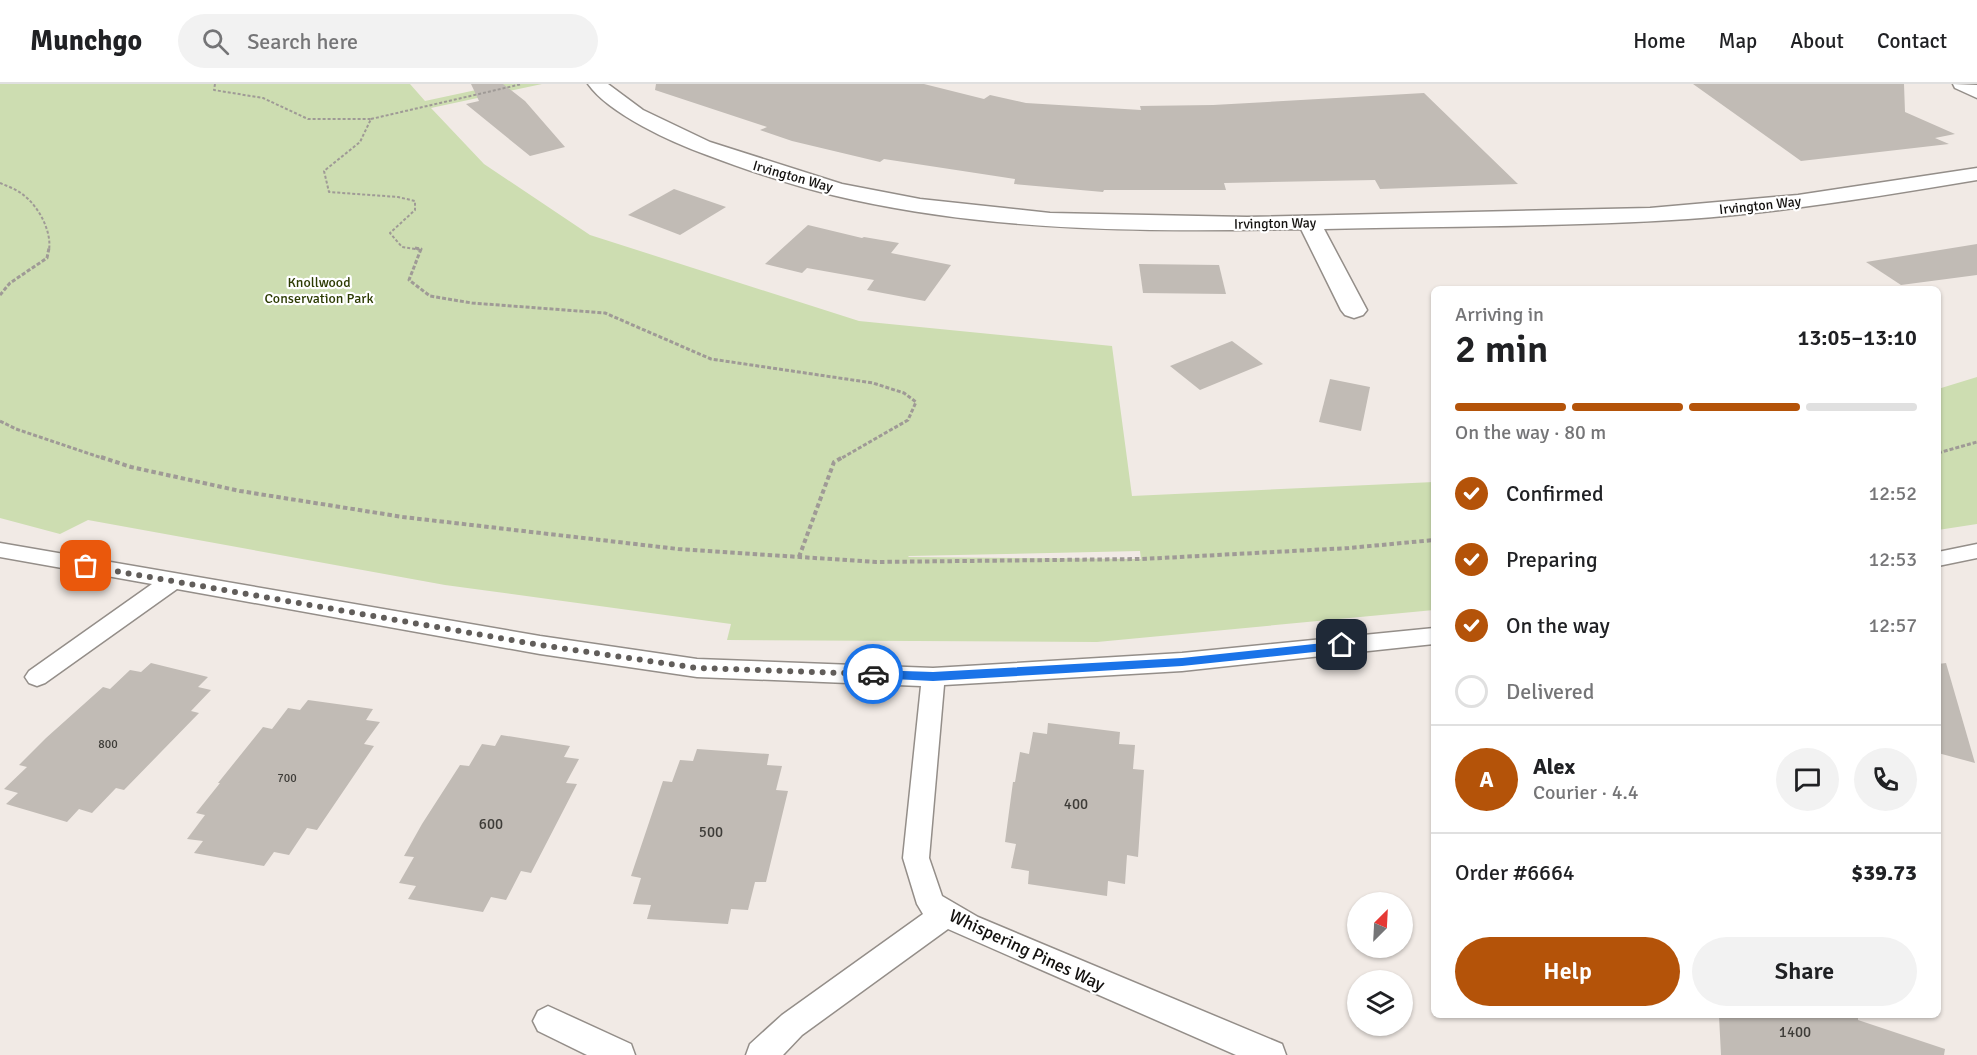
<!DOCTYPE html>
<html lang="en">
<head>
<meta charset="utf-8">
<style>
	body { margin:0; font-family:Signika,sans-serif; background:#f2f2f2; color:#202124; height:100vh; display:flex; flex-direction:column; font-size:22px; white-space:nowrap }
	* { box-sizing:border-box; margin:0 }
	p { font-size:20px; color:#757577 }
	.icon { flex:none; width:33px; height:33px; fill:none; stroke:currentColor; stroke-width:2; stroke-linecap:round; stroke-linejoin:round }
	.map { position:relative; flex:1; overflow:hidden }
	.sheet { position:absolute; left:1431px; top:202px; width:510px; height:732px; display:flex; flex-direction:column; background:#fff; border-radius:9px; box-shadow:0 2px 4px #0004 }
	.sheet>* { flex:none }
	.needle { width:39px; rotate:24deg }
	.buttons { position:absolute; left:1347px; top:808px; display:grid; gap:12px }
	.buttons a { display:grid; place-items:center; width:66px; height:66px; border-radius:50%; background:#fff; box-shadow:0 2px 4px #0004; font-size:30px }
	.pin { position:absolute; display:grid; place-items:center; width:51px; height:51px; color:#fff; margin:-26px; border-radius:12px; box-shadow:0 3px 9px #0006 }
	.courier { position:absolute; display:grid; place-items:center; width:60px; height:60px; margin:-30px; border:4px solid #1a73e8; border-radius:50%; background:#fff; color:#222; box-shadow:0 2px 8px #0007 }
	.summary em { font-style:normal; font-weight:600 }
	.summary div { display:flex; flex-direction:column-reverse }
	.summary { display:flex; align-items:center; justify-content:space-between; height:102px; padding:0 24px }
	h1 { font-size:39px; font-weight:600; line-height:45px }
	.bar { display:grid; grid-template-columns:repeat(4,1fr); gap:9px 6px; align-content:center; height:72px; padding:0 24px }
	.bar i { height:8px; border-radius:4px; background:#e0e0e0 }
	.bar .current { background:#b45309 }
	.bar p { grid-column:span 4 }
	.line { display:flex; align-items:center; gap:15px; padding:0 24px; border-top:2px solid #e0e0e0 }
	.line div { flex:1 }
	.round { display:grid; place-items:center; flex:none; width:63px; height:63px; border-radius:32px; background:#f2f2f2 }
	ol { padding:0 24px; list-style:none }
	li { display:flex; align-items:center; gap:18px; height:66px }
	li p { margin-inline-start:auto }
	li .icon { padding:6px; border-radius:50%; background:#b45309; color:#fff; stroke-width:4 }
	li:last-child { color:#757577 }
	li i { width:33px; height:33px; border:3px solid #e0e0e0; border-radius:50% }
	.button { display:flex; gap:12px; margin-top:auto; padding:12px 24px }
	.button a { flex:1; height:69px; border-radius:36px; background:#b45309; color:#fff; font-size:24px; font-weight:600; line-height:69px; text-align:center }
	.button a+a { background:#f2f2f2; color:#202124 }
	header { display:flex; align-items:center; gap:36px; box-sizing:border-box; height:84px; padding:0 30px; background:#fff; border-bottom:2px solid #e0e0e0 }
	header strong { font-size:28px }
	nav { display:flex; gap:33px; margin-inline-start:auto; font-size:21px }
	.search { width:420px; height:54px; background:#f2f2f2; display:flex; align-items:center; gap:15px; box-sizing:border-box; padding:0 21px; border-radius:33px; color:#757577; font-size:22px }
	.map>svg:first-child { display:block }
</style>
</head>
<body>
<header>
<strong>Munchgo</strong>
<div class="search"><svg class="icon" aria-label="search" viewBox="0 0 24 24"><circle cx="10" cy="10" r="6"/><path d="M15 15l6 6"/></svg>Search here</div>
<nav><a>Home</a><a>Map</a><a>About</a><a>Contact</a></nav>
</header>
<div class="map">
<svg width="1977" height="971" viewBox="0 0 1977 971">
	<rect width="100%" height="100%" fill="#f1eae5"/>
	<g fill="#cdddb1" fill-rule="evenodd">
		<path d="M0,0H410L425,17L504,0H542L431,24L484,80L590,151L859,237L1112,262L1132,412L1434,398V526L1097,558L727,556L731,540L445,501L88,436L60,450L0,434ZM1140,467L1141,475L908,473L909,472Z"/>
		<polygon points="1977,293 1977,440 1938,446 1938,305"/>
	</g>
	<g fill="#c1bbb5">
		<polygon points="471,0 503,0 525,17 565,63 530,72 466,20 479,17"/>
		<polygon points="656,0 924,0 984,15 990,11 1026,19 1141,26 1140,22 1213,21 1424,9 1518,100 1380,105 1375,96 1224,99 1226,106 1104,106 1103,108 1014,100 1015,95 884,75 880,78 792,57 760,46 767,43 655,6"/>
		<polygon points="1693,0 1904,0 1905,28 1955,50 1935,54 1949,60 1801,77"/>
		<polygon points="674,105 726,123 680,151 628,131"/>
		<polygon points="808,141 862,154 864,153 899,159 891,169 951,181 925,217 867,206 874,196 807,184 802,189 765,180"/>
		<polygon points="1977,160 1977,191 1901,201 1866,178"/>
		<polygon points="1139,180 1219,181 1226,210 1143,209"/>
		<polygon points="1232,257 1263,280 1200,306 1170,282"/>
		<polygon points="1330,295 1370,303 1361,347 1319,338"/>
		<polygon points="151,579 208,593 198,603 211,606 191,627 199,629 124,706 116,704 92,729 79,725 67,738 6,720 18,709 4,705 27,683 19,681 46,654 103,603 110,605 130,586 141,588"/>
		<polygon points="1946,579 1975,679 1938,669 1938,580"/>
		<polygon points="308,616 373,625 366,636 380,638 364,660 374,662 317,746 307,744 289,771 274,768 264,782 194,769 203,757 187,755 205,731 196,729 220,699 218,699 263,643 272,645 288,624 300,626"/>
		<polygon points="1048,639 1120,648 1119,660 1135,661 1133,685 1144,686 1138,773 1127,771 1125,800 1108,797 1107,812 1028,800 1029,787 1011,784 1016,760 1005,758 1013,698 1015,698 1020,668 1029,670 1033,648 1047,650"/>
		<polygon points="501,651 570,662 564,673 579,675 566,699 577,700 531,789 521,787 506,816 491,813 483,828 408,815 416,802 399,799 414,773 404,772 422,740 460,681 469,682 482,660 495,662"/>
		<polygon points="697,665 769,670 767,681 782,682 776,706 788,707 766,798 755,798 748,826 731,825 728,840 647,835 651,821 633,820 641,794 631,792 663,697 672,698 680,676 693,677"/>
		<polygon points="1719,932 1858,932 1858,936 1945,965 1944,971 1721,971"/>
	</g>
	<g fill="none" stroke-linecap="round" stroke-linejoin="round">
		<g stroke="#948e89" stroke-width="3">
			<g id="lane">
				<polygon points="0,459 540,552 697,575 933,584 1182,569 1434,544 1434,560 1182,587 944,601 929,774 942,812 978,833 1282,960 1286,971 1236,971 948,845 802,951 783,971 746,971 750,960 782,931 923,830 917,820 903,774 921,602 697,593 540,570 177,505 45,599 37,602 29,599 25,593 29,587 152,500 0,473"/>
				<polygon points="1977,460 1977,474 1938,482 1938,468"/>
				<polygon points="548,922 631,960 635,971 587,971 538,947 533,937 538,927"/>
			</g>
		</g>
		<g stroke="#948e89" stroke-width="3">
			<g id="street">
				<path d="M588,0H608L643,26L710,58L842,100L920,115L1050,129L1247,133L1650,124L1798,111L1977,84V96C1881,112 1785,128 1688,135C1567,143 1445,142 1324,145L1367,226L1363,231L1354,234L1345,231L1341,226L1301,145C1152,148 1001,148 854,116C805,106 755,89 707,71C673,59 609,30 588,0Z"/>
				<polygon points="1953,0 1977,1 1977,14 1955,4"/>
			</g>
		</g>
		<g stroke="#9f9a96" stroke-width="2" stroke-dasharray="3 2" stroke-linecap="butt">
			<polyline points="215,0 214,6 263,14 308,35 371,35 360,58 324,87 329,108 398,113 415,117 415,126 390,149 402,163 421,166"/>
			<polyline points="371,35 522,0"/>
			<path d="M0,99C7,102 16,105 22,110C38,121 52,147 49,166"/>
		</g>
		<g stroke="#9f9a96" stroke-width="3" stroke-dasharray="4 2" stroke-linecap="butt">
			<polyline points="415,164 421,165 409,196 430,212 472,219 605,229 711,275 873,299 904,309 916,318 908,336 840,375"/>
			<polyline points="0,211 10,199 47,174 49,164"/>
			<polyline points="0,337 16,345 105,375"/>
			<polyline points="1938,369 1977,358"/>
		</g>
		<g stroke="#9f9a96" stroke-width="4" stroke-dasharray="4.5 3" stroke-linecap="butt">
			<polyline points="101,373 131,383 240,407 403,433 678,465 876,478 1142,475 1349,464 1434,456"/>
			<polyline points="799,473 834,378 843,373"/>
		</g>
		<use href="#lane" fill="#fff" fill-rule="evenodd"/>
		<use href="#street" fill="#fff" fill-rule="evenodd"/>
	</g>
	<polygon fill="#1a73e8" points="1342,557 1348,561 1342,565 1182,582 933,597 873,594 867,590 873,586 933,588 1182,574"/>
	<g fill="none" stroke-linecap="round" stroke-linejoin="round">
		<polyline stroke="#615d5a" stroke-width="6" stroke-dasharray="0 10.8" points="86,482 540,561 697,584 873,590"/>
	</g>
	<g text-anchor="middle" stroke-width="4.5" stroke-linejoin="round" paint-order="stroke">
		<g font-size="12" fill="#3e3c38">
			<text x="108" y="664">800</text>
			<text x="287" y="698">700</text>
		</g>
		<g font-size="14" fill="#13110f" stroke="#fff">
			<text transform="translate(793 92) rotate(16)" y="5">Irvington Way</text>
			<text transform="translate(1760 121) rotate(-6)" y="5">Irvington Way</text>
			<text transform="translate(1275 139) rotate(-1)" y="5">Irvington Way</text>
		</g>
		<g font-size="14" fill="#2c3b02" stroke="#fff">
			<text x="319" y="203">Knollwood<tspan x="319" dy="16">Conservation Park</tspan></text>
		</g>
		<g font-size="15" fill="#3e3c38">
			<text x="1076" y="725">400</text>
			<text x="491" y="745">600</text>
			<text x="711" y="753">500</text>
			<text x="1795" y="953">1400</text>
		</g>
		<g font-size="18" fill="#13110f" stroke="#fff">
			<text transform="translate(1027 866) rotate(25)" y="6">Whispering Pines Way</text>
		</g>
	</g>
</svg>
<div class="buttons">
<a><svg class="needle" viewBox="-14 -14 28 28"><path d="M0-13l5 13h-10z" fill="#e53935"/><path d="M0 13l5-13h-10z" fill="#757577"/></svg></a>
<a><svg class="icon" aria-label="layers" viewBox="0 0 24 24"><path d="M12 4l9 5-9 5-9-5zM3 14l9 5 9-5"/></svg></a>
</div>
<div class="pin" style="left:86px;top:482px;background:#ea580c"><svg class="icon" aria-label="bag" viewBox="0 0 24 24"><path d="M5 8h14l-1 12H6zM9 8a3 3 0 0 1 6 0"/></svg></div>
<div class="pin" style="left:1342px;top:561px;background:#1f2937"><svg class="icon" aria-label="home" viewBox="0 0 24 24"><path d="M3 11l9-7 9 7M6 9v11h12V9"/></svg></div>
<div class="courier" style="left:873px;top:590px"><svg class="icon" aria-label="car" viewBox="0 0 24 24"><path d="M5 17H2v-5l4-1 3-4h7l3 4 3 1v5h-3M9 17h6M6 11h13"/><circle cx="7" cy="17" r="2"/><circle cx="17" cy="17" r="2"/></svg></div>
<section class="sheet">
<div class="summary"><div><h1>2 min</h1><p>Arriving in</p></div><em>13:05–13:10</em></div>
<div class="bar"><i class="current"></i><i class="current"></i><i class="current"></i><i></i><p>On the way · 80 m</p></div>
<ol>
<li><svg class="icon" aria-label="check" viewBox="0 0 24 24"><path d="M5 12l5 5 9-10"/></svg>Confirmed<p>12:52</p></li>
<li><svg class="icon" aria-label="check" viewBox="0 0 24 24"><path d="M5 12l5 5 9-10"/></svg>Preparing<p>12:53</p></li>
<li><svg class="icon" aria-label="check" viewBox="0 0 24 24"><path d="M5 12l5 5 9-10"/></svg>On the way<p>12:57</p></li>
<li><i></i>Delivered</li>
</ol>
<div class="line" style="height:108px"><b class="round" style="background:#b45309;color:#fff">A</b><div><b>Alex</b><p>Courier · 4.4</p></div><a class="round"><svg class="icon" aria-label="chat" viewBox="0 0 24 24"><path d="M4 5h16v11H9l-5 4z"/></svg></a><a class="round"><svg class="icon" aria-label="phone" viewBox="0 0 24 24"><path d="M5 4h4l2 5-3 2q2 4 5 5l2-3 5 2v4C11 20 4 13 5 4z"/></svg></a></div>
<div class="line" style="height:78px"><div>Order #6664</div><b>$39.73</b></div>
<div class="button"><a>Help</a><a>Share</a></div>
</section>
</div>
</body>
</html>
